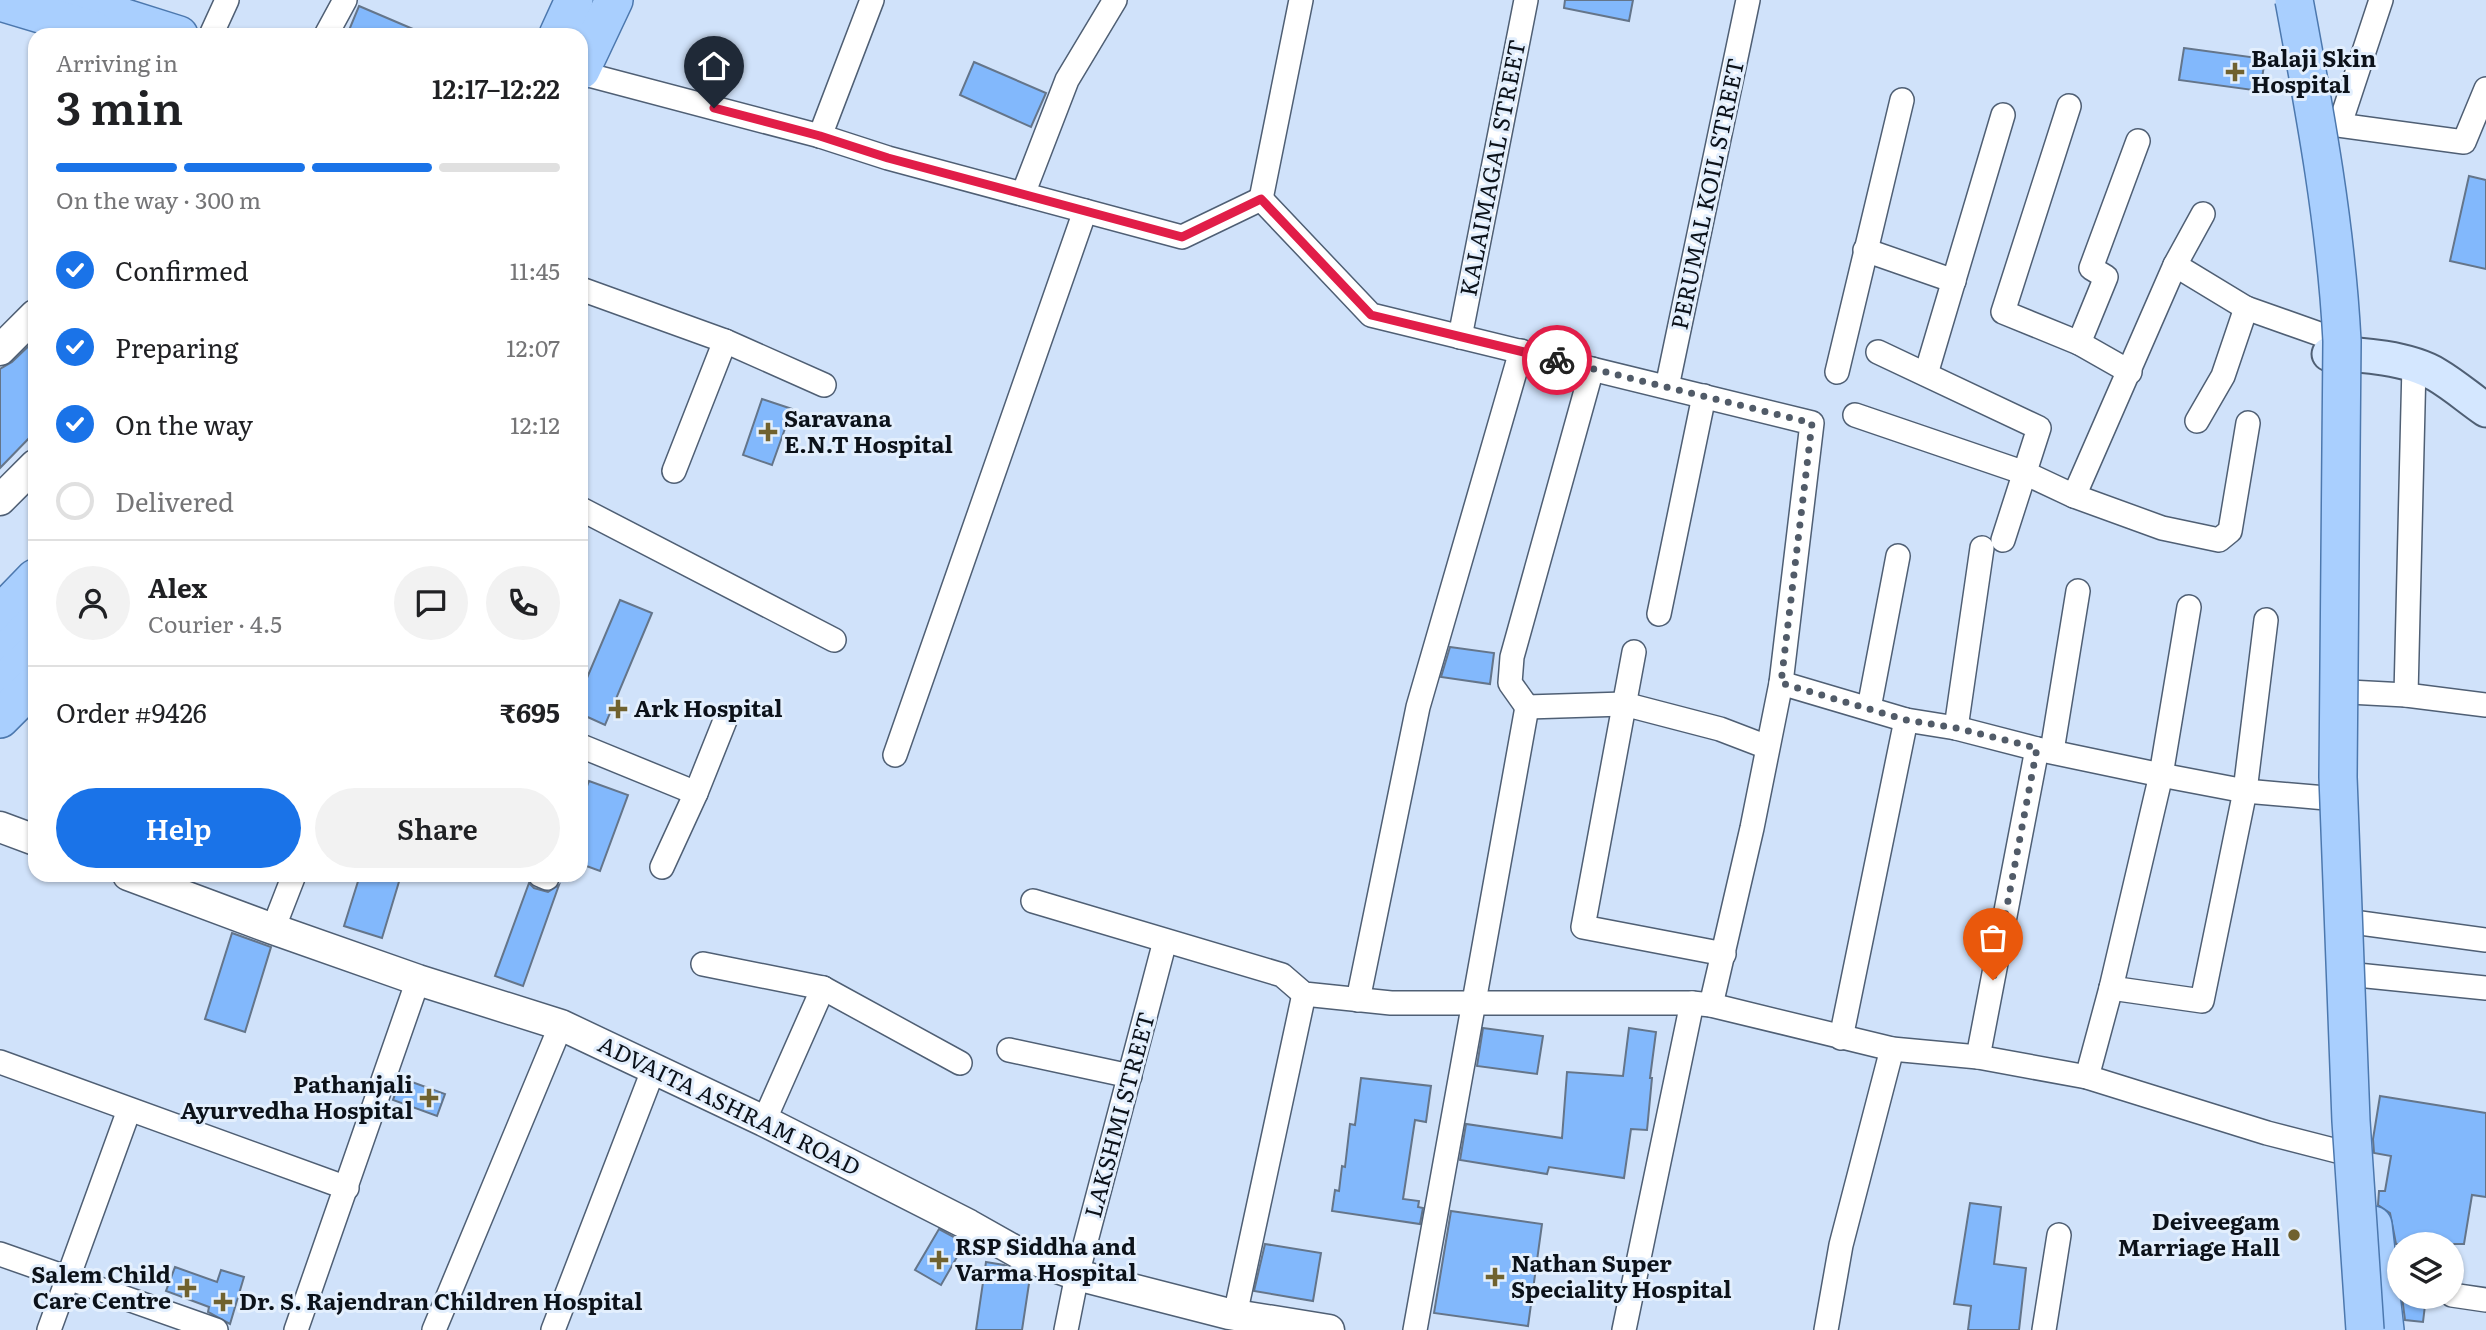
<!DOCTYPE html>
<html lang="en">
<head>
<meta charset="utf-8">
<style>
	body { margin:0; font-family:Literata,serif; background:#f2f2f2; color:#202124; height:100vh; display:flex; flex-direction:column; font-size:26px; white-space:nowrap }
	* { box-sizing:border-box; margin:0 }
	p { font-size:23px; color:#757577 }
	.icon { flex:none; width:38px; height:38px; fill:none; stroke:currentColor; stroke-width:2; stroke-linecap:round; stroke-linejoin:round }
	.map { position:relative; flex:1; overflow:hidden }
	.side { position:absolute; left:28px; top:28px; width:560px; height:854px; display:flex; flex-direction:column; background:#fff; border-radius:21px; box-shadow:0 2px 5px #0004 }
	.side>* { flex:none }
	.buttons { position:absolute; left:2387px; top:1232px; display:grid; gap:14px }
	.buttons a { display:grid; place-items:center; width:77px; height:77px; border-radius:50%; background:#fff; box-shadow:0 2px 5px #0004; font-size:35px }
	.pin { position:absolute; display:grid; place-items:center; width:60px; height:60px; color:#fff; margin:-72px -30px; border-radius:50% 50% 50% 0; rotate:-45deg; box-shadow:0 0 7px #0007 }
	.pin .icon { rotate:45deg }
	.courier { position:absolute; display:grid; place-items:center; width:70px; height:70px; margin:-35px; border:5px solid #e11d48; border-radius:50%; background:#fff; color:#222; box-shadow:0 2px 9px #0007 }
	.summary em { font-style:normal; font-weight:600 }
	.summary div { display:flex; flex-direction:column-reverse }
	.summary { display:flex; align-items:center; justify-content:space-between; height:119px; padding:0 28px }
	h1 { font-size:46px; font-weight:600; line-height:52px }
	.bar { display:grid; grid-template-columns:repeat(4,1fr); gap:10px 7px; align-content:center; height:84px; padding:0 28px }
	.bar i { height:9px; border-radius:5px; background:#e0e0e0 }
	.bar .on { background:#1a73e8 }
	.bar p { grid-column:span 4 }
	.line { display:flex; align-items:center; gap:18px; padding:0 28px; border-top:2px solid #e0e0e0 }
	.line div { flex:1 }
	.round { display:grid; place-items:center; flex:none; width:74px; height:74px; border-radius:37px; background:#f2f2f2 }
	ol { padding:0 28px; list-style:none }
	li { display:flex; align-items:center; gap:21px; height:77px }
	li p { margin-inline-start:auto }
	li .icon { padding:7px; border-radius:50%; background:#1a73e8; color:#fff; stroke-width:4 }
	li:last-child { color:#757577 }
	li i { width:38px; height:38px; border:4px solid #e0e0e0; border-radius:50% }
	.action { display:flex; gap:14px; margin-top:auto; padding:14px 28px }
	.action a { flex:1; height:80px; border-radius:42px; background:#1a73e8; color:#fff; font-size:28px; font-weight:600; line-height:80px; text-align:center }
	.action a+a { background:#f2f2f2; color:#202124 }
	.map>svg:first-child { display:block }
</style>
</head>
<body>
<div class="map">
<svg width="2486" height="1330" viewBox="0 0 2486 1330">
	<rect width="100%" height="100%" fill="#d0e2fa"/>
	<g fill="#82b8fc" stroke="#64758a" stroke-width="2">
		<polygon points="1565,0 1633,0 1629,21 1564,8"/>
		<polygon points="359,6 427,35 347,35"/>
		<polygon points="2184,48 2265,59 2260,91 2179,80"/>
		<polygon points="974,62 1046,93 1031,127 960,95"/>
		<polygon points="2469,176 2486,180 2486,269 2450,261"/>
		<polygon points="35,340 35,432 0,468 0,369 12,362"/>
		<polygon points="762,399 792,409 772,465 743,455"/>
		<polygon points="620,600 652,613 605,725 581,714 581,692"/>
		<polygon points="1450,647 1494,653 1490,684 1441,677"/>
		<polygon points="589,781 628,795 600,871 581,864 581,802"/>
		<polygon points="360,875 401,875 382,938 344,926"/>
		<polygon points="529,883 534,888 548,892 559,885 523,986 495,976"/>
		<polygon points="232,933 271,947 245,1032 205,1019"/>
		<polygon points="1483,1028 1543,1036 1537,1074 1477,1066"/>
		<polygon points="1629,1028 1656,1032 1650,1078 1652,1078 1647,1130 1631,1129 1624,1178 1549,1167 1547,1174 1460,1160 1466,1124 1562,1138 1567,1072 1623,1076"/>
		<polygon points="401,1078 445,1094 437,1116 393,1100"/>
		<polygon points="1361,1078 1431,1086 1426,1122 1415,1120 1403,1199 1419,1201 1418,1207 1423,1208 1420,1224 1332,1211 1335,1190 1339,1191 1342,1166 1345,1167 1350,1124 1355,1125"/>
		<polygon points="2380,1096 2486,1113 2486,1197 2472,1195 2464,1244 2396,1244 2390,1213 2378,1205 2379,1191 2385,1191 2391,1156 2374,1153 2373,1139"/>
		<polygon points="1970,1203 2001,1207 1994,1264 2026,1268 2019,1330 1968,1330 1971,1306 1954,1304"/>
		<polygon points="1451,1211 1542,1224 1528,1326 1434,1313"/>
		<polygon points="939,1229 965,1243 941,1285 915,1270"/>
		<polygon points="1265,1244 1321,1253 1313,1301 1254,1291"/>
		<polygon points="986,1262 1004,1265 1030,1277 1022,1330 976,1330"/>
		<polygon points="175,1267 217,1282 221,1270 244,1277 230,1324 208,1312 209,1307 166,1291"/>
		<polygon points="2402,1297 2426,1297 2423,1322 2405,1320"/>
	</g>
	<g fill="none" stroke-linecap="round" stroke-linejoin="round">
		<g stroke="#4f5f74" stroke-width="26">
			<g id="minor">
				<polyline points="211,35 227,0"/>
				<polyline points="326,35 345,0"/>
				<polyline points="581,73 820,136 888,158 1182,237 1261,199 1371,315 1812,423 1781,683 1752,828 1711,1005"/>
				<polyline points="2069,106 2003,312 2079,343"/>
				<polyline points="2331,124 2464,142 2486,89"/>
				<polyline points="2340,124 2381,0"/>
				<polyline points="820,136 872,0"/>
				<polyline points="1023,194 1067,80 1115,0"/>
				<polyline points="1261,199 1301,0"/>
				<polyline points="1865,250 1954,281"/>
				<polyline points="2175,265 2246,308 2328,337"/>
				<polyline points="581,289 725,341 824,385"/>
				<polyline points="1460,337 1526,0"/>
				<polyline points="1878,352 2039,428 2003,540"/>
				<polyline points="1592,369 1512,657 1510,683 1527,707 1624,704 1720,729 1767,747"/>
				<polyline points="1837,372 1902,100"/>
				<polyline points="2130,372 2079,343 2106,277 2091,268 2138,141"/>
				<polyline points="1926,374 2003,115"/>
				<polyline points="1667,387 1748,0"/>
				<polyline points="1855,415 2025,473 2074,496 2175,265 2203,214"/>
				<polyline points="2197,421 2223,376 2246,308"/>
				<polyline points="674,471 725,341"/>
				<polyline points="2074,496 2162,528 2219,540 2230,531 2248,423"/>
				<polyline points="581,509 834,640"/>
				<polyline points="1659,614 1704,396"/>
				<polyline points="1634,652 1583,927 1724,954"/>
				<polyline points="1781,683 1906,720 1956,728 2037,749 2161,775 2245,791 2326,798"/>
				<polyline points="2349,692 2406,695 2486,705"/>
				<polyline points="2406,695 2414,365"/>
				<polyline points="1869,708 1898,556"/>
				<polyline points="1956,728 1982,548"/>
				<polyline points="581,746 696,793"/>
				<polyline points="2052,751 2078,591"/>
				<polyline points="895,755 1085,211"/>
				<polyline points="662,867 696,793 726,718"/>
				<polyline points="540,875 547,878"/>
				<polyline points="1033,901 1282,975 1304,994 1391,1003 1692,1003 1711,1005 1892,1049 1978,1057 2087,1077 2267,1133 2341,1152"/>
				<polyline points="2353,922 2486,940"/>
				<polyline points="273,929 294,875"/>
				<polyline points="703,964 823,988 960,1063"/>
				<polyline points="2357,975 2486,988"/>
				<polyline points="2111,988 2202,1001 2245,791 2266,620"/>
				<polyline points="1358,1000 1418,707 1521,351"/>
				<polyline points="1841,1038 1906,720"/>
				<polyline points="1009,1050 1130,1076"/>
				<polyline points="1978,1057 2037,749"/>
				<polyline points="0,1062 347,1188"/>
				<polyline points="2087,1077 2111,988 2161,775 2189,607"/>
				<polyline points="764,1121 823,988"/>
				<polyline points="0,1254 216,1330"/>
				<polyline points="2452,1295 2486,1300"/>
				<polyline points="1235,1315 1304,994"/>
				<polyline points="49,1330 129,1110"/>
				<polyline points="296,1330 418,980"/>
				<polyline points="434,1330 561,1025"/>
				<polyline points="553,1330 654,1068"/>
				<polyline points="1066,1330 1077,1275 1165,941"/>
				<polyline points="1415,1330 1527,707"/>
				<polyline points="1624,1330 1692,1003"/>
				<polyline points="1826,1330 1841,1245 1892,1049"/>
				<polyline points="2044,1330 2059,1235"/>
			</g>
		</g>
		<g stroke="#4f5f74" stroke-width="33">
			<g id="tertiary">
				<polyline points="0,350 35,315"/>
				<polyline points="0,500 35,465"/>
				<polyline points="0,827 35,840"/>
				<polyline points="128,875 273,929 418,980 561,1025 764,1121 969,1225 1024,1256 1077,1275 1229,1314 1329,1330"/>
			</g>
		</g>
		<g stroke="#4f5f74" stroke-width="37">
			<path id="secondary" d="M2329,354C2361,354 2409,358 2437,375C2454,385 2470,399 2486,410"/>
		</g>
		<g stroke="#4c78ae" stroke-width="40">
			<g id="primary">
				<polyline points="68,0 179,35"/>
				<polyline points="0,2 94,30"/>
				<polyline points="558,35 574,0"/>
				<polyline points="581,70 614,0"/>
				<polyline points="0,614 35,578"/>
				<polyline points="0,657 35,623"/>
				<polyline points="0,687 35,652"/>
				<polyline points="0,719 35,684"/>
				<polyline points="2373,1225 2385,1330"/>
			</g>
		</g>
		<use href="#minor" stroke="#fff" stroke-width="23"/>
		<use href="#tertiary" stroke="#fff" stroke-width="30"/>
		<use href="#secondary" stroke="#d4e7ff" stroke-width="33"/>
		<use href="#primary" stroke="#a9cffe" stroke-width="37"/>
		<g stroke="#4c78ae" stroke-width="40" stroke-linecap="butt">
			<path id="primary-bridge" d="M2294,0C2315,113 2336,225 2342,341L2338,777L2351,1121L2365,1330"/>
		</g>
		<use href="#primary-bridge" stroke="#a9cffe" stroke-width="37"/>
	</g>
	<g fill="none" stroke-linecap="round" stroke-linejoin="round">
		<polyline stroke="#515b68" stroke-width="7" stroke-dasharray="0 12.6" points="1557,360 1812,423 1781,683 1906,720 1956,728 2037,748 1993,980"/>
		<polyline stroke="#e11d48" stroke-width="9" points="714,108 820,136 888,158 1182,237 1261,199 1371,315 1557,360"/>
	</g>
	<g fill="#70622f" stroke="#e3effd" stroke-width="2.5">
		<path d="M2231.5 61.5h7v7h7v7h-7v7h-7v-7h-7v-7h7z"/>
		<path d="M764.5 421.5h7v7h7v7h-7v7h-7v-7h-7v-7h7z"/>
		<path d="M614.5 698.5h7v7h7v7h-7v7h-7v-7h-7v-7h7z"/>
		<path d="M425.5 1087.5h7v7h7v7h-7v7h-7v-7h-7v-7h7z"/>
		<circle cx="2294" cy="1235" r="7"/>
		<path d="M935.5 1249.5h7v7h7v7h-7v7h-7v-7h-7v-7h7z"/>
		<path d="M1491.5 1266.5h7v7h7v7h-7v7h-7v-7h-7v-7h7z"/>
		<path d="M183.5 1277.5h7v7h7v7h-7v7h-7v-7h-7v-7h7z"/>
		<path d="M219.5 1291.5h7v7h7v7h-7v7h-7v-7h-7v-7h7z"/>
	</g>
	<g text-anchor="middle" stroke-width="6" stroke-linejoin="round" paint-order="stroke">
		<g font-size="23" font-weight="bold" fill="#0c121a" stroke="#e3effd" text-anchor="start">
			<text x="2251" y="67">Balaji Skin<tspan x="2251" dy="26">Hospital</tspan></text>
			<text x="784" y="427">Saravana<tspan x="784" dy="26">E.N.T Hospital</tspan></text>
			<text x="634" y="717">Ark Hospital</text>
			<text x="413" y="1093" text-anchor="end">Pathanjali<tspan x="413" dy="26">Ayurvedha Hospital</tspan></text>
			<text x="2280" y="1230" text-anchor="end">Deiveegam<tspan x="2280" dy="26">Marriage Hall</tspan></text>
			<text x="955" y="1255">RSP Siddha and<tspan x="955" dy="26">Varma Hospital</tspan></text>
			<text x="1511" y="1272">Nathan Super<tspan x="1511" dy="26">Speciality Hospital</tspan></text>
			<text x="171" y="1283" text-anchor="end">Salem Child<tspan x="171" dy="26">Care Centre</tspan></text>
			<text x="239" y="1310">Dr. S. Rajendran Children Hospital</text>
		</g>
		<g font-size="23" fill="#0c121a" stroke="#e3effd">
			<text transform="translate(1493 168) rotate(-79)" y="8">KALAIMAGAL STREET</text>
			<text transform="translate(1708 194) rotate(-78)" y="8">PERUMAL KOIL STREET</text>
			<text transform="translate(729 1106) rotate(26)" y="8">ADVAITA ASHRAM ROAD</text>
			<text transform="translate(1120 1115) rotate(-75)" y="8">LAKSHMI STREET</text>
		</g>
	</g>
</svg>
<div class="buttons">
<a><svg class="icon" aria-label="layers" viewBox="0 0 24 24"><path d="M12 4l9 5-9 5-9-5zM3 14l9 5 9-5"/></svg></a>
</div>
<div class="pin" style="left:1993px;top:980px;background:#ea580c"><svg class="icon" aria-label="bag" viewBox="0 0 24 24"><path d="M5 8h14l-1 12H6zM9 8a3 3 0 0 1 6 0"/></svg></div>
<div class="pin" style="left:714px;top:108px;background:#1f2937"><svg class="icon" aria-label="home" viewBox="0 0 24 24"><path d="M3 11l9-7 9 7M6 9v11h12V9"/></svg></div>
<div class="courier" style="left:1557px;top:360px"><svg class="icon" aria-label="bike" viewBox="0 0 24 24"><circle cx="6" cy="16" r="4"/><circle cx="18" cy="16" r="4"/><path d="M6 16l4-8h5l3 8M10 8l3 8H6M13 5h3"/></svg></div>
<section class="side">
<div class="summary"><div><h1>3 min</h1><p>Arriving in</p></div><em>12:17–12:22</em></div>
<div class="bar"><i class="on"></i><i class="on"></i><i class="on"></i><i></i><p>On the way · 300 m</p></div>
<ol>
<li><svg class="icon" aria-label="check" viewBox="0 0 24 24"><path d="M5 12l5 5 9-10"/></svg>Confirmed<p>11:45</p></li>
<li><svg class="icon" aria-label="check" viewBox="0 0 24 24"><path d="M5 12l5 5 9-10"/></svg>Preparing<p>12:07</p></li>
<li><svg class="icon" aria-label="check" viewBox="0 0 24 24"><path d="M5 12l5 5 9-10"/></svg>On the way<p>12:12</p></li>
<li><i></i>Delivered</li>
</ol>
<div class="line" style="height:126px"><a class="round"><svg class="icon" aria-label="person" viewBox="0 0 24 24"><circle cx="12" cy="8" r="4"/><path d="M4 21q1-7 8-7t8 7"/></svg></a><div><b>Alex</b><p>Courier · 4.5</p></div><a class="round"><svg class="icon" aria-label="chat" viewBox="0 0 24 24"><path d="M4 5h16v11H9l-5 4z"/></svg></a><a class="round"><svg class="icon" aria-label="phone" viewBox="0 0 24 24"><path d="M5 4h4l2 5-3 2q2 4 5 5l2-3 5 2v4C11 20 4 13 5 4z"/></svg></a></div>
<div class="line" style="height:91px"><div>Order #9426</div><b>₹695</b></div>
<div class="action"><a>Help</a><a>Share</a></div>
</section>
</div>
</body>
</html>
